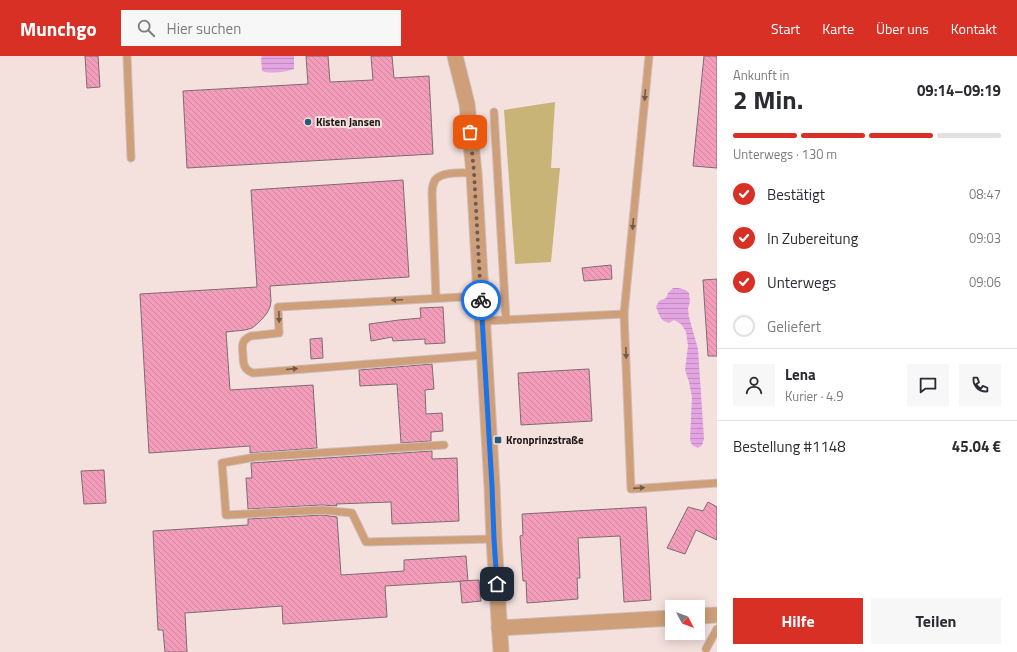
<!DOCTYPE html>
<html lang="de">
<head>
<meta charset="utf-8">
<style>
	body { margin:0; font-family:"Titillium Web",sans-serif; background:#f7f7f7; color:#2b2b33; height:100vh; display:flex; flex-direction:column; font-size:15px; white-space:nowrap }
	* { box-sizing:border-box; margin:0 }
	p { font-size:13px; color:#7c7c81 }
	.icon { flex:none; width:22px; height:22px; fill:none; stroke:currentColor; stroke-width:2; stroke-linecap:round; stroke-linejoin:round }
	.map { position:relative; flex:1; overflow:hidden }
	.panel { display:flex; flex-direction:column; background:#fff; width:300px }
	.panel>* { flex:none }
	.needle { width:26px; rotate:131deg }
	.controls { position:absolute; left:665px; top:544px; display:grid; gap:8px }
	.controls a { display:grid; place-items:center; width:40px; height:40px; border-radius:0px; background:#fff; box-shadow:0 2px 10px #0003; font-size:20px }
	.pin { position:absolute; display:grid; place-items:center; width:34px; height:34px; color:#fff; margin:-17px; border-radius:8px; box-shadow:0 2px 6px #0006 }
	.courier { position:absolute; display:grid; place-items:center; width:40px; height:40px; margin:-20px; border:3px solid #1a73e8; border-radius:50%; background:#fff; color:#222; box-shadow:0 1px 5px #0007 }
	.head em { font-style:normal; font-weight:700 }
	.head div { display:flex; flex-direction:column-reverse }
	.head { display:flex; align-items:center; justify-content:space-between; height:68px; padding:0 16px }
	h1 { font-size:26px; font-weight:700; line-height:30px }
	.bar { display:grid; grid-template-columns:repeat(4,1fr); gap:6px 4px; align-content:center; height:48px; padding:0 16px }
	.bar i { height:5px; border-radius:3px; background:#e1e1e2 }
	.bar .current { background:#d93025 }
	.bar p { grid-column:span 4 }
	.line { display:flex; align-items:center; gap:10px; padding:0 16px; border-top:1px solid #e1e1e2 }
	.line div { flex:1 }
	.round { display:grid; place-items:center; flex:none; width:42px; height:42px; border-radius:0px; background:#f7f7f7 }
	ol { padding:0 16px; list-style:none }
	li { display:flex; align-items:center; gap:12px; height:44px }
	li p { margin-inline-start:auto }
	li .icon { padding:4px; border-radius:50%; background:#d93025; color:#fff; stroke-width:4 }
	li:last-child { color:#7c7c81 }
	li i { width:22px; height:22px; border:2px solid #e1e1e2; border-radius:50% }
	.cta { display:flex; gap:8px; margin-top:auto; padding:8px 16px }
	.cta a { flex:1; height:46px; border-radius:0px; background:#d93025; color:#fff; font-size:16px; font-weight:700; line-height:46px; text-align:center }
	.cta a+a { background:#f7f7f7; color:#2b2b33 }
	header { display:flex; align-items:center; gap:24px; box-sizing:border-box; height:56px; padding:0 20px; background:#d93025; color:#fff }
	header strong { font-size:19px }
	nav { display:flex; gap:22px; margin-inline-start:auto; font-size:14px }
	.search { width:280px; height:36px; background:#f7f7f7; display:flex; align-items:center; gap:10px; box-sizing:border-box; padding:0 14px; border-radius:0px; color:#7c7c81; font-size:15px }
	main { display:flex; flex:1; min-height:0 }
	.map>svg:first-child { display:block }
</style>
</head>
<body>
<header>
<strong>Munchgo</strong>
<div class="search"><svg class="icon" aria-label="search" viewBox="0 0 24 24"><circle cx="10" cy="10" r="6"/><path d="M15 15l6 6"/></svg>Hier suchen</div>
<nav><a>Start</a><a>Karte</a><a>Über uns</a><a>Kontakt</a></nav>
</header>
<main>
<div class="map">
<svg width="717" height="596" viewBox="0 0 717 596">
	<defs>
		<pattern id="water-rules" width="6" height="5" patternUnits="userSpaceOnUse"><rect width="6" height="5" fill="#e3a4e2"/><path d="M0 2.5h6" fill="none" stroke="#c28cc1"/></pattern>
		<pattern id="building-back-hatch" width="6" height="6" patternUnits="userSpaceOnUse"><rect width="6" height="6" fill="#f49dba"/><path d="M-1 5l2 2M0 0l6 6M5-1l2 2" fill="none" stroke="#d1869f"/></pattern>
	</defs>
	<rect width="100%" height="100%" fill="#f4e1de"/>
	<polygon fill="#c8b477" points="555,46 551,112 560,112 551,206 515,208 504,54"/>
	<g fill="url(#water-rules)">
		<path d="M262,0H294V13C287,16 269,18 262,15L261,3Z"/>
		<path d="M673,232C680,232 684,232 689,237L690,245L688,253L689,261L698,293L704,383L702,389L698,392L692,389L690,384L692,341L689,326L685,314L688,290L686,276L681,268L674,264L669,267C660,265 659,258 656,251L659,245L666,242L668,237Z"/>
	</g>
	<g fill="url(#building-back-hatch)" stroke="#7c6c71">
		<polygon points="85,0 98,0 100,31 87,32"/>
		<polygon points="306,0 328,0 330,26 373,24 371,0 392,0 394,22 429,20 433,98 187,112 183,35 308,28"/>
		<polygon points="704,0 717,0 717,112 693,110"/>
		<polygon points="403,124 409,221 270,230 271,245 270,251 267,257 263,262 257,268 252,272 245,274 226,276 230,334 313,329 317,392 250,397 250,390 149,397 140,238 257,231 251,134"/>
		<polygon points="611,209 612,223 584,225 582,212"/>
		<polygon points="717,223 717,300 708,300 703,224"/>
		<polygon points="443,251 445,287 425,288 425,283 393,285 392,281 371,285 369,268 399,264 421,262 420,252"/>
		<polygon points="322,282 323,302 311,303 310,283"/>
		<polygon points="432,308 434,333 425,334 426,358 442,357 443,375 431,376 431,385 401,387 397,328 360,330 359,314"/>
		<polygon points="589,313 592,365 521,369 518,317"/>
		<polygon points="432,395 432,403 457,402 459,465 392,468 391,446 336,448 337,450 322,449 248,453 246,422 252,422 251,407"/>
		<polygon points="104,414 106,447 84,448 81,415"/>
		<polygon points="708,446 717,451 717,484 696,474 685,498 667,492 688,451 703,455"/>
		<polygon points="646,451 651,544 624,546 620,480 578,482 580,522 577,522 578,543 527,547 526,525 523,525 520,480 523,479 522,458"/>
		<polygon points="322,459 337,461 341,519 404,515 404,504 466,500 468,525 385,530 387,561 283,568 282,550 185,557 187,596 165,596 163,574 158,574 153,475 248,469 248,463"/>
		<polygon points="479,524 481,545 462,547 460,525"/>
	</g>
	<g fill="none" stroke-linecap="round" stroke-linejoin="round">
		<g stroke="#cdbcba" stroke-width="9">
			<g id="service">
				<polyline points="127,0 131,102"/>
				<polyline points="649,0 624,258 631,433 717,427"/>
				<polyline points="494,56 506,264"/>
				<path d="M481,240L278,251L279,277L251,280C241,284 242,290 243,299C243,308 244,314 253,317L484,299"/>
				<path d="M436,242L432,137C432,133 433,128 435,124C442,115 463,117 474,117"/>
				<polyline points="483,265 624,258"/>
				<polyline points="444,389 256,401 222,407 226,459 322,454 352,457 366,486 494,483"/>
				<polyline points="706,593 717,573"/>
			</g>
		</g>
		<g stroke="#cdbcba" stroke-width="17">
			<g id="minor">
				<polyline points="455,0 467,48 474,117 492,430 494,483 501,596"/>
				<polyline points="698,560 717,559"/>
				<polyline points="499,572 672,562"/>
			</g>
		</g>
		<use href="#service" stroke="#ce9f79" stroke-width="7"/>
		<use href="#minor" stroke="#ce9f79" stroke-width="15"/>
	</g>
	<defs><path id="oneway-solid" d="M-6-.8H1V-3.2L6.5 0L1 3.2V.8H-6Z"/></defs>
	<g fill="#745a46">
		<use href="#oneway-solid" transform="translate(645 39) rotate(95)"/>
		<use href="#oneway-solid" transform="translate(633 168) rotate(95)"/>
		<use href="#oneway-solid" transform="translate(397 244) rotate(177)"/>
		<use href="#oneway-solid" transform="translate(279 261) rotate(88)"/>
		<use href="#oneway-solid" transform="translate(626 297) rotate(88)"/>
		<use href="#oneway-solid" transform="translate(292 313) rotate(-5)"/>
		<use href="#oneway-solid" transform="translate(639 432) rotate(-4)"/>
	</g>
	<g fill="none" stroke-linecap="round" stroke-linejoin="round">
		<polyline stroke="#675c5b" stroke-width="4" stroke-dasharray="0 7.2" points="470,76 474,116 481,244"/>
		<polyline stroke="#1a73e8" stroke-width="5" points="481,244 492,430 494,483 497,528"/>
	</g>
	<g fill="#265c77" stroke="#f4e1de" stroke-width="1.5">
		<circle cx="308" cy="66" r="4"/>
		<rect x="494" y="380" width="8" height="8" rx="2"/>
	</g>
	<g text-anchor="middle" stroke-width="4" stroke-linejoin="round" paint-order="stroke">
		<g font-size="11" font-weight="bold" fill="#1b1514" stroke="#f4e1de" text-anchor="start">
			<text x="316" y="70">Kisten Jansen</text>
			<text x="506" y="388">Kronprinzstraße</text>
		</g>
	</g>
</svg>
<div class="controls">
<a><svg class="needle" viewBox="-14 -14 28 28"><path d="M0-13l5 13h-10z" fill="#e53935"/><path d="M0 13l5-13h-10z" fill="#7c7c81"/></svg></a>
</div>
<div class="pin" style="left:470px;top:76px;background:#ea580c"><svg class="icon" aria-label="bag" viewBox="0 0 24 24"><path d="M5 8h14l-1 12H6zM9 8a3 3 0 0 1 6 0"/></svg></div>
<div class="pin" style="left:497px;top:528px;background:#1f2937"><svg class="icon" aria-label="home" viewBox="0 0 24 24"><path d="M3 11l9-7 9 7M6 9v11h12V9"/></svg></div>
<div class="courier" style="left:481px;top:244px"><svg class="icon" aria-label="bike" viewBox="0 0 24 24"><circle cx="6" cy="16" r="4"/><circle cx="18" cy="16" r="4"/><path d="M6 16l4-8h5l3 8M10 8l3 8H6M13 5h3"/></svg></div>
</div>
<section class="panel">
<div class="head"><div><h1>2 Min.</h1><p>Ankunft in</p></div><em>09:14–09:19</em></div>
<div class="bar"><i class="current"></i><i class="current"></i><i class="current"></i><i></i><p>Unterwegs · 130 m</p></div>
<ol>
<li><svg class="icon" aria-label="check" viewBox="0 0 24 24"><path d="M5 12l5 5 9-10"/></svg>Bestätigt<p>08:47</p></li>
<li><svg class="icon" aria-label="check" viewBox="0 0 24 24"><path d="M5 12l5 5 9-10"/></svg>In Zubereitung<p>09:03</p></li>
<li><svg class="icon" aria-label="check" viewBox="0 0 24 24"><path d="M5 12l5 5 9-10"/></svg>Unterwegs<p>09:06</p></li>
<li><i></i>Geliefert</li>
</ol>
<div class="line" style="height:72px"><a class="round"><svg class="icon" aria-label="person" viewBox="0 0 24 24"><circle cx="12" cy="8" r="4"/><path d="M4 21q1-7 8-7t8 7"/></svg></a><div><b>Lena</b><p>Kurier · 4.9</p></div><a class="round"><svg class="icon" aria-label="chat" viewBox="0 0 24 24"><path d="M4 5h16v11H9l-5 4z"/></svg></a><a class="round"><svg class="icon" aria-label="phone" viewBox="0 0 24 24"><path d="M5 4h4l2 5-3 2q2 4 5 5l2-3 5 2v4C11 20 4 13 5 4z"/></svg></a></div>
<div class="line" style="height:52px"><div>Bestellung #1148</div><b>45.04 €</b></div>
<div class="cta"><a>Hilfe</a><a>Teilen</a></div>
</section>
</main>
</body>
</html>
